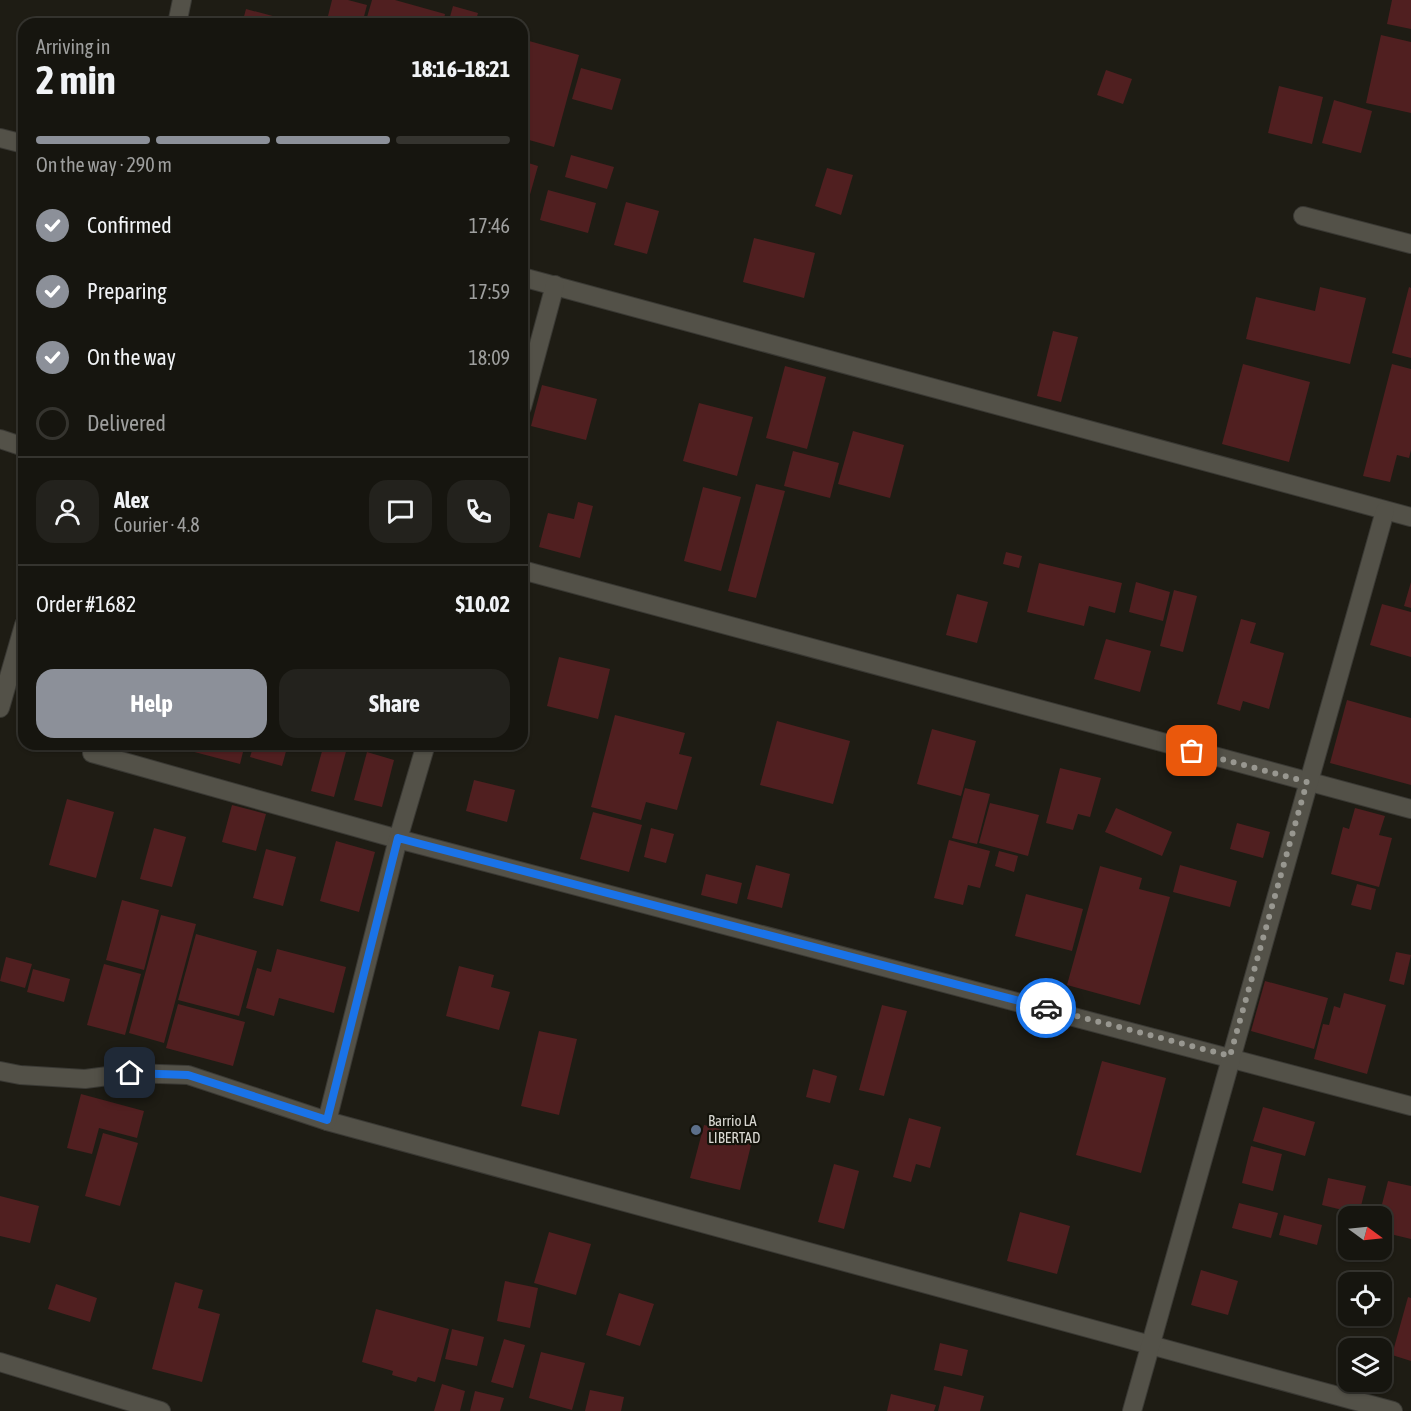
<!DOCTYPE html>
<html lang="en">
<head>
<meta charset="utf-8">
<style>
	body { margin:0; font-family:"Asap Condensed",sans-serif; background:#23221d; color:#f1f3f6; height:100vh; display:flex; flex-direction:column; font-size:22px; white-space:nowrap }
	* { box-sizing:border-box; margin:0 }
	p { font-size:20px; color:#9e9f9e }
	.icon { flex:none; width:33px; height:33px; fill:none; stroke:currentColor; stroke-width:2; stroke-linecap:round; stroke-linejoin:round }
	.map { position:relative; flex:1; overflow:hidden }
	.details { position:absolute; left:18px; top:18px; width:510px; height:732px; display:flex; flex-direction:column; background:#16150f; border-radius:18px; box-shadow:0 2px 4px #0004,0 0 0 2px #35342f }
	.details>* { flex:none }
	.needle { width:39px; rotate:105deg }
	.controls { position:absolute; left:1338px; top:1206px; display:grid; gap:12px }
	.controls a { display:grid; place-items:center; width:54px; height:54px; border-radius:12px; background:#16150f; box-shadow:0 2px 4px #0004,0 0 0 2px #35342f; font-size:30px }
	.pin { position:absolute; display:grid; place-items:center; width:51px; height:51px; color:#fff; margin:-26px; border-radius:12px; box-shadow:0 3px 9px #0006 }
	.courier { position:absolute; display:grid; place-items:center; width:60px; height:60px; margin:-30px; border:4px solid #1a73e8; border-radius:50%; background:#fff; color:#222; box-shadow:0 2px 8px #0007 }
	.head em { font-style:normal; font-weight:700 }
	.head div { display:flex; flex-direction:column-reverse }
	.head { display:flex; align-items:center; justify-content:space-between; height:102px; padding:0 18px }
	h1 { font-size:39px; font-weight:700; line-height:45px }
	.bar { display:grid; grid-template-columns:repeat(4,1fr); gap:9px 6px; align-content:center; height:72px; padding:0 18px }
	.bar i { height:8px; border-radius:4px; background:#35342f }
	.bar .on { background:#8c9099 }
	.bar p { grid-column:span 4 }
	.line { display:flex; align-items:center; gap:15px; padding:0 18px; border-top:2px solid #35342f }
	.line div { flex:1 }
	.round { display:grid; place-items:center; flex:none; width:63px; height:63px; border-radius:18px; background:#23221d }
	ol { padding:0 18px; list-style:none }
	li { display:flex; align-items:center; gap:18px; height:66px }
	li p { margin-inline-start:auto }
	li .icon { padding:6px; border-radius:50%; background:#8c9099; color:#fff; stroke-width:4 }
	li:last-child { color:#9e9f9e }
	li i { width:33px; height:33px; border:3px solid #35342f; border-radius:50% }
	.cta { display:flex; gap:12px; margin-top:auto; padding:12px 18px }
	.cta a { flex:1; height:69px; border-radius:18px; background:#8c9099; color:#fff; font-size:24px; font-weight:700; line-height:69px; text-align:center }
	.cta a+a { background:#23221d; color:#f1f3f6 }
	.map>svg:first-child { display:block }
</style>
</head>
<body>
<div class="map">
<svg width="1411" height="1411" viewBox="0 0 1411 1411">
	<rect width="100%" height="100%" fill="#1e1c14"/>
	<g fill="#501f20">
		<polygon points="332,0 348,0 367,5 362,24 326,24"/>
		<polygon points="372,0 395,0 445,14 443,24 365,24"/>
		<polygon points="1392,0 1411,0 1411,29 1387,24"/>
		<polygon points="453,6 478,13 476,20 488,24 448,24"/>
		<polygon points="246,9 284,19 283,24 242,24"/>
		<polygon points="1381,35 1411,42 1411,113 1366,103"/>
		<polygon points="522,39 579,55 554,147 522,138"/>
		<polygon points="581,68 621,79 612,110 572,99"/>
		<polygon points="1106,70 1132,79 1123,104 1097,95"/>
		<polygon points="1279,86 1323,97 1312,144 1268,133"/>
		<polygon points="1334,100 1372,111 1361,153 1322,143"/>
		<polygon points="571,155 614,167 607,189 565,177"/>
		<polygon points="522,161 538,166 529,198 522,196"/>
		<polygon points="827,168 853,175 841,215 815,206"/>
		<polygon points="548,190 596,203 588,233 540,220"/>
		<polygon points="626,202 659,211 647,254 614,245"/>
		<polygon points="754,238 815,253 804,298 743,282"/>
		<polygon points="1320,287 1366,298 1350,364 1246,339 1256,297 1315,311"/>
		<polygon points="1409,287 1411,288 1411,358 1392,353"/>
		<polygon points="1053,331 1078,337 1061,402 1037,396"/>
		<polygon points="1243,364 1310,382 1289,462 1222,444"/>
		<polygon points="1392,364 1411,369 1411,450 1409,458 1397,455 1390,482 1363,476"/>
		<polygon points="785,366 826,377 807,449 766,438"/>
		<polygon points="542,385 597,399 586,440 531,426"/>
		<polygon points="699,403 753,417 737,476 683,461"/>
		<polygon points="853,431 904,445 890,498 838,484"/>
		<polygon points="793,451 839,463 830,498 784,486"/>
		<polygon points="756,484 785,491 756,598 728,591"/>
		<polygon points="703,487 741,497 721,571 684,561"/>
		<polygon points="578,502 593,506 580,558 539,547 548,513 574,519"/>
		<polygon points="1006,552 1022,556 1019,568 1003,564"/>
		<polygon points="1039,563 1122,583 1115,613 1089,606 1084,626 1027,612"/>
		<polygon points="1136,582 1170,592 1163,621 1129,612"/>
		<polygon points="1411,582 1411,608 1404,606"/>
		<polygon points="1174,590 1197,596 1183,652 1160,646"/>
		<polygon points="957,594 988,602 977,643 946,635"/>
		<polygon points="1382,604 1411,612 1411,657 1370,645"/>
		<polygon points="1241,619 1256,623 1250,643 1284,653 1269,709 1243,701 1240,711 1217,704"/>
		<polygon points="1106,639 1151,651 1140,692 1094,679"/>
		<polygon points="559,657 610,669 598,719 547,706"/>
		<polygon points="1347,700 1411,718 1411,785 1330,763"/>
		<polygon points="615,715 685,733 679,754 692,757 677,810 646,802 641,820 591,807"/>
		<polygon points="777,721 850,741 833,804 760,785"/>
		<polygon points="932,729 976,741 961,796 917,784"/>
		<polygon points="164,744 245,744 240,764"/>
		<polygon points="254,744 288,744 282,766 250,757"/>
		<polygon points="324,744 348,744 334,797 311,791"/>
		<polygon points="367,752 394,760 382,807 354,800"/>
		<polygon points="1060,768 1101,778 1090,817 1078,814 1073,830 1046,823"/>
		<polygon points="474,780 515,790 507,822 466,811"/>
		<polygon points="965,788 990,794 977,844 952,838"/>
		<polygon points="67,799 114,812 96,878 49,865"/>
		<polygon points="990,803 1039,815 1028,856 979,843"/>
		<polygon points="232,805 266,814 256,851 222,842"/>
		<polygon points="1116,808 1172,832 1162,856 1105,832"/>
		<polygon points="1355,808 1385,816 1379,835 1392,838 1379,887 1331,874 1343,827 1349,829"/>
		<polygon points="593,812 642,825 629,872 580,859"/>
		<polygon points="1237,823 1270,832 1263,858 1230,849"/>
		<polygon points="154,828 186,837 172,887 140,879"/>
		<polygon points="651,828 674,834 666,863 644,857"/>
		<polygon points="949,840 990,851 980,888 968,885 963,905 934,898"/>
		<polygon points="336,841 375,852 359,912 320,901"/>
		<polygon points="266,849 296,857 283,906 253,898"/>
		<polygon points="999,851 1018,856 1014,872 995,866"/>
		<polygon points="756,865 790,874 782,908 747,899"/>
		<polygon points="1180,865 1237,881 1230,907 1173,892"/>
		<polygon points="1100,866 1142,878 1139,889 1170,897 1140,1005 1067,985"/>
		<polygon points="706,874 742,883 737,904 701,895"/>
		<polygon points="1357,884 1376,889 1371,910 1351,905"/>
		<polygon points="1026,894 1083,909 1072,951 1015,936"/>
		<polygon points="122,900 159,910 144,970 106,960"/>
		<polygon points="161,915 196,924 164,1043 129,1033"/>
		<polygon points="196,934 257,951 239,1016 178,1000"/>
		<polygon points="277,949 346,967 334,1013 279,998 274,1016 246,1008 257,968 271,972"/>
		<polygon points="1396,952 1411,955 1404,985 1389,981"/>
		<polygon points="6,957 32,964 25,988 0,981"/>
		<polygon points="104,964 141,974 125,1035 87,1025"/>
		<polygon points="459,966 494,975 491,987 510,992 499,1030 446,1016"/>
		<polygon points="33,969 70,979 64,1002 27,992"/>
		<polygon points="1265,981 1328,998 1314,1049 1251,1031"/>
		<polygon points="1344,993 1386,1005 1367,1074 1314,1059 1323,1024 1329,1025 1334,1006 1340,1008"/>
		<polygon points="178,1004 245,1022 233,1066 166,1048"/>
		<polygon points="882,1005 907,1011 884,1096 859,1090"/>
		<polygon points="539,1031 577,1039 559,1115 521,1106"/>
		<polygon points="1102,1061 1166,1078 1141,1173 1076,1155"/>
		<polygon points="813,1069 837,1076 830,1103 806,1097"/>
		<polygon points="81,1094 144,1111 137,1138 99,1128 92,1154 67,1148"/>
		<polygon points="1263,1107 1315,1122 1305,1156 1253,1141"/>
		<polygon points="909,1118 941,1127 930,1168 916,1164 911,1182 893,1177"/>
		<polygon points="704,1125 753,1137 740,1190 690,1178"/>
		<polygon points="103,1133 138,1143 120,1206 85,1196"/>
		<polygon points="1251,1146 1282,1154 1273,1191 1242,1183"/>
		<polygon points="834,1164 859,1171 844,1229 818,1222"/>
		<polygon points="1328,1178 1366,1186 1359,1214 1322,1205"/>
		<polygon points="1388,1181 1411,1186 1411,1239 1382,1232 1382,1216 1379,1216"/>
		<polygon points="0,1196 39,1206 30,1243 0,1236"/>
		<polygon points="1239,1203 1278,1213 1271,1238 1232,1228"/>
		<polygon points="1020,1212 1070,1226 1057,1274 1007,1261"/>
		<polygon points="1284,1215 1322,1225 1317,1245 1279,1235"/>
		<polygon points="549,1232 591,1244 576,1295 534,1283"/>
		<polygon points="1201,1270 1238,1281 1228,1315 1191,1305"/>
		<polygon points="505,1281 538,1288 530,1328 497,1321"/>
		<polygon points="175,1282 203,1290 198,1308 220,1314 202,1382 152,1369"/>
		<polygon points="56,1284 97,1298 90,1322 48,1309"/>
		<polygon points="619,1293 654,1304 640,1346 606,1335"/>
		<polygon points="1408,1297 1411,1298 1411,1361 1392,1355"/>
		<polygon points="376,1309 449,1329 435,1382 418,1377 416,1382 392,1375 393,1371 362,1362"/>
		<polygon points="452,1329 484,1337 477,1366 445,1359"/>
		<polygon points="504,1339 525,1345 513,1388 491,1382"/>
		<polygon points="940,1343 968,1350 962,1376 934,1370"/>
		<polygon points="541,1352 585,1363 572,1410 529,1398"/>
		<polygon points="442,1384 465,1391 460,1411 434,1411"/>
		<polygon points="944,1386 984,1396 980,1411 938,1411"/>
		<polygon points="590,1390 624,1397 621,1411 585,1411"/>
		<polygon points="475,1391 504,1398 500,1411 470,1411"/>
		<polygon points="891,1394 936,1405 934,1411 887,1411"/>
	</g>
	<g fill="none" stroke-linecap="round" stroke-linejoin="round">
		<g stroke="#3a3934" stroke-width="20">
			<g id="minor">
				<polyline points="177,24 182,0"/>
				<polyline points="0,138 24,144"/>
				<polyline points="1303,216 1411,244"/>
				<polyline points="522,277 1411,517"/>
				<polyline points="522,407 555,285"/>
				<polyline points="0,439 24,447"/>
				<polyline points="522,570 1411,809"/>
				<polyline points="0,708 24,625"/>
				<polyline points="92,753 398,839 1411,1106"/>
				<polyline points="0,1071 20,1075 85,1079 131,1073 188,1075 327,1121 1393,1411"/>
				<polyline points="327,1121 398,839 426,744"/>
				<polyline points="0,1362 161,1411"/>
				<polyline points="1132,1411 1385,511"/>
			</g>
		</g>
		<use href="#minor" stroke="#535148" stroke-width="18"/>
	</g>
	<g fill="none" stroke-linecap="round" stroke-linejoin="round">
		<polyline stroke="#989790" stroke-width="6" stroke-dasharray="0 10.8" points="1046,1008 1230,1056 1307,782 1192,751"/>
		<polyline stroke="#1a73e8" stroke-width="8" points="130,1073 188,1075 327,1120 398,838 1046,1008"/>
	</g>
	<circle fill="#5c6f8a" stroke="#14130b" stroke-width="2" cx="696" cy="1130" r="6"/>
	<g text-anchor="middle" stroke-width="4.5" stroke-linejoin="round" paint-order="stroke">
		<g font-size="15" fill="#dad9d3" stroke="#14130b" text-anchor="start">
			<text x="708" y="1126">Barrio LA<tspan x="708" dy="17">LIBERTAD</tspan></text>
		</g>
	</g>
</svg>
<div class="controls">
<a><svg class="needle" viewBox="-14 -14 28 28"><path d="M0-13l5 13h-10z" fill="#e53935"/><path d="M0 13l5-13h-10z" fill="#9e9f9e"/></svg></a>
<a><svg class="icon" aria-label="locate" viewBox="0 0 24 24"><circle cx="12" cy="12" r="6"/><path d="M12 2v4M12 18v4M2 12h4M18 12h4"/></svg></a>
<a><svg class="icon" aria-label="layers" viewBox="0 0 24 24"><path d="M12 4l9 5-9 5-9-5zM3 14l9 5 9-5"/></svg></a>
</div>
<div class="pin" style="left:1192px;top:751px;background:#ea580c"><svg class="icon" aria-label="bag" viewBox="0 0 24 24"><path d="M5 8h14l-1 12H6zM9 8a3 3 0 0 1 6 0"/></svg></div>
<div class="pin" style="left:130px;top:1073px;background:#1f2937"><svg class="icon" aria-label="home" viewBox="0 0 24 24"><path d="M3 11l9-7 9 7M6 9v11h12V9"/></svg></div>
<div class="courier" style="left:1046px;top:1008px"><svg class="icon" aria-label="car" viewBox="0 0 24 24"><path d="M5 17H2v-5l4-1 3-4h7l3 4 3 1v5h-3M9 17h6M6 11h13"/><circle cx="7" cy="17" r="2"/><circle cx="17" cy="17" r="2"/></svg></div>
<section class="details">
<div class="head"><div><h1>2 min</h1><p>Arriving in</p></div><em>18:16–18:21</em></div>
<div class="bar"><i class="on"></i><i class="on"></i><i class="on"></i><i></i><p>On the way · 290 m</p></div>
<ol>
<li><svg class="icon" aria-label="check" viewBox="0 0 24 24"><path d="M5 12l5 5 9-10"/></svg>Confirmed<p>17:46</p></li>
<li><svg class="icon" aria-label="check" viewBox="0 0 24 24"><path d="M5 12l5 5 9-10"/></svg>Preparing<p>17:59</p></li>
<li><svg class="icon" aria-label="check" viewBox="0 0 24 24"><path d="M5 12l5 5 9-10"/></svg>On the way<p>18:09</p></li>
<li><i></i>Delivered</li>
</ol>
<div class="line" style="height:108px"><a class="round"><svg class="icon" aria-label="person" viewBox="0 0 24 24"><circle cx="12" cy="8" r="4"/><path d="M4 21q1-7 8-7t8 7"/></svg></a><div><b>Alex</b><p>Courier · 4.8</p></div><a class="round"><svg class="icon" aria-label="chat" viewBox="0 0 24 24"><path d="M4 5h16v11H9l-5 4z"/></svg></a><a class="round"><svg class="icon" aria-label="phone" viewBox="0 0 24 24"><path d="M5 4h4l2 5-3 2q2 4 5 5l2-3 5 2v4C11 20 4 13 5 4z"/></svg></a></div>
<div class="line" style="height:78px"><div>Order #1682</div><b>$10.02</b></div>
<div class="cta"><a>Help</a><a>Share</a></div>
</section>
</div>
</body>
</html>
